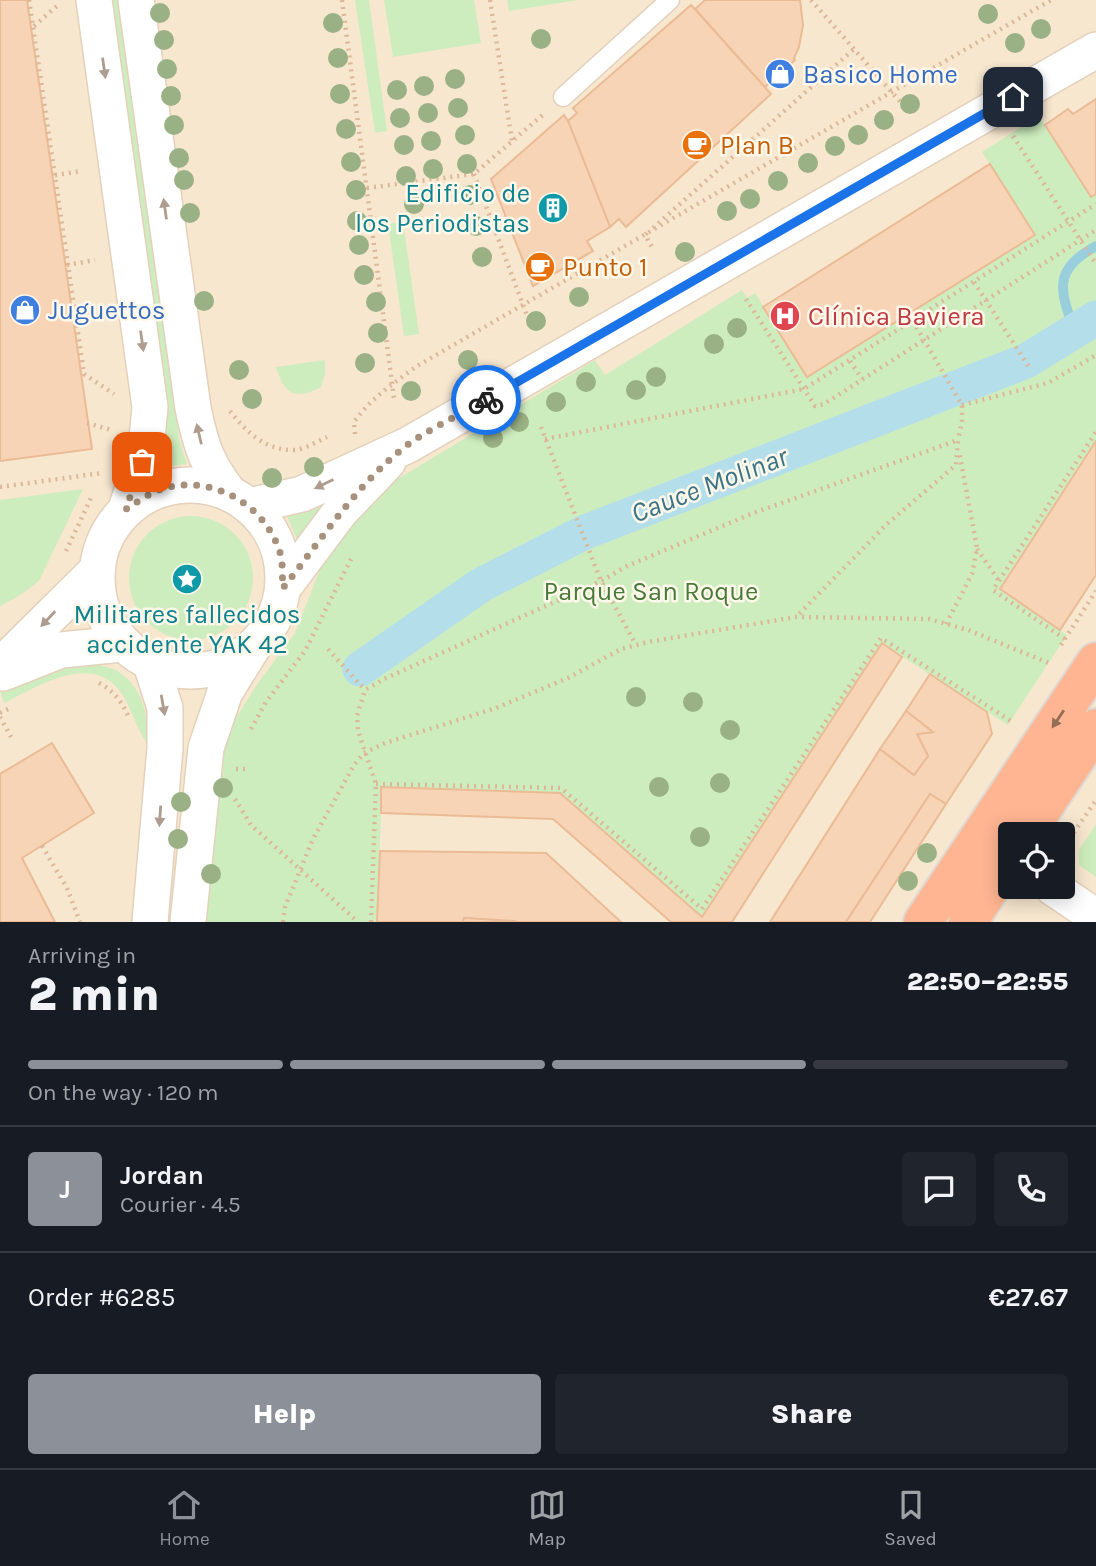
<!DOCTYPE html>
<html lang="en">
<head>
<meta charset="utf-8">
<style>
	body { margin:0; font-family:Karla,sans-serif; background:#20242c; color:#f1f3f6; height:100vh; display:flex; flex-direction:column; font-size:26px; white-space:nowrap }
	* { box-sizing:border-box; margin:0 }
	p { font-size:23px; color:#9ea1a6 }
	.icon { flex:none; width:38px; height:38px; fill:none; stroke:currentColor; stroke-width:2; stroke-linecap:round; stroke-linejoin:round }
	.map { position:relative; height:922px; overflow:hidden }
	.details { display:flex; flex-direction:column; background:#171b24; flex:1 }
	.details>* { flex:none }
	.fabs { position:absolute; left:998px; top:822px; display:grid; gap:14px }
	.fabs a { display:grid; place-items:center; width:77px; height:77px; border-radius:7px; background:#171b24; box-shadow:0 4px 18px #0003; font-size:35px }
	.pin { position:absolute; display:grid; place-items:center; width:60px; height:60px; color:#fff; margin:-30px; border-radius:14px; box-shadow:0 4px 10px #0006 }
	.courier { position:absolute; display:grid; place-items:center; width:70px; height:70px; margin:-35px; border:5px solid #1a73e8; border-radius:50%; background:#fff; color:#222; box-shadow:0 2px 9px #0007 }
	.headline em { font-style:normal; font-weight:800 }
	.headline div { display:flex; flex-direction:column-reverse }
	.headline { display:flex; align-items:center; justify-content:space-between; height:119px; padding:0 28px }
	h1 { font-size:46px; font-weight:800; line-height:52px }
	.bar { display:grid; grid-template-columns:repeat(4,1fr); gap:10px 7px; align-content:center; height:84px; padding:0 28px }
	.bar i { height:9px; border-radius:5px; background:#363941 }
	.bar .selected { background:#8c9099 }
	.bar p { grid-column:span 4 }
	.line { display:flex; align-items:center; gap:18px; padding:0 28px; border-top:2px solid #363941 }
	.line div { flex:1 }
	.round { display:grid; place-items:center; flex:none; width:74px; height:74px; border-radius:7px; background:#20242c }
	.button { display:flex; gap:14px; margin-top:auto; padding:14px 28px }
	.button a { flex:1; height:80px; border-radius:7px; background:#8c9099; color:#fff; font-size:28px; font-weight:800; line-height:80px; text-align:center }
	.button a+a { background:#20242c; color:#f1f3f6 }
	.dock { display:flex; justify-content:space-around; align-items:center; height:98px; border-top:2px solid #363941; background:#171b24; font-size:19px; color:#9ea1a6 }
	.dock a { display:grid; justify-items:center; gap:4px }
	.dock .selected { color:#8c9099 }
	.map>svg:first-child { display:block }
</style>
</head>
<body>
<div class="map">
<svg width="1096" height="922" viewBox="0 0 1096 922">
	<rect width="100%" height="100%" fill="#fef5e1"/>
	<path fill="#f7e7cf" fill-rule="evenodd" d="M0,0H1096V922H0ZM1010,835H1062V887H1010Z"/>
	<g fill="#ceedbe">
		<polygon points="109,0 119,0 171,354 179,439 187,464 164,467 168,442 163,376"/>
		<polygon points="355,0 369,0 387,131 375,133"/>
		<polygon points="384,0 474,0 481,43 393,57"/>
		<polygon points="507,0 579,0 509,11"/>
		<polygon points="1039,116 1091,197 1096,194 1096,441 1000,588 1067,635 1008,725 881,643 702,917 560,793 382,787 377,922 196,922 212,777 236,718 256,686 295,633 325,557 376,492 595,360 605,375 742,290 747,298 755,293 807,376 1035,234 982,152"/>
		<polygon points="403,222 419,334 404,336 388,224"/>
		<path d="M325,360V374L321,387C295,401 284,394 276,367Z"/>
		<polygon points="349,487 301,549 287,516 318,505"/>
		<polygon points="83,489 39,581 22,594 0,606 0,500"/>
		<circle cx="191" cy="578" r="62"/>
		<path d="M80,663C91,664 103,665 113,669C140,681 151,716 146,742C136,727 132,709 122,694C93,650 37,687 4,703L0,691L38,674Z"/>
		<polygon points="1096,824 1096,877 1079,865 1079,850"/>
	</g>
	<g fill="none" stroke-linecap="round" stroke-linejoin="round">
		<path stroke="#99cedd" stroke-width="10" d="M1075,331C1059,290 1053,270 1096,246"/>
		<polyline stroke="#b4dfea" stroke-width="35" points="360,669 481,585 583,533 1026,361 1096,318"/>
	</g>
	<g fill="#f7d4b6" stroke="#ebbb95" stroke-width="2">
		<polygon points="0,0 27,0 92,449 0,461"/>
		<polygon points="705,0 800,0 803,25 799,47 794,58 795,60 765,87 695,9"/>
		<polygon points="691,5 771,94 626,227 619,219 610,227 568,121 577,113 573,108"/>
		<polygon points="1096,99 1096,194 1091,197 1045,125 1068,109 1073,114"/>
		<polygon points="564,115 568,121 610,227 587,241 593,251 533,286 491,179"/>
		<polygon points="990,164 1035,235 807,377 763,307"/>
		<polygon points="1096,441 1096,575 1060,630 1000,589"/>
		<polygon points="882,643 902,657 732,922 671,922 553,819 381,813 381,787 560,793 702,917"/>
		<polygon points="930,674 987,712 992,734 946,804 930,794 846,922 770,922 880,749 914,775 928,756 917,734 933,732 906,711"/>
		<polygon points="906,711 933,732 917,734 928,756 914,775 880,749"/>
		<polygon points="52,743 94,813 22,858 55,922 0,922 0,774"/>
		<polygon points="930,794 946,804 870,922 846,922"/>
		<polygon points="380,851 546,853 621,922 517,922 464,918 463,922 377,922"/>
		<polygon points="464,918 515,921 517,922 463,922"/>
	</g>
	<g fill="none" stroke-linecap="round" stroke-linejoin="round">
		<g stroke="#e4d1bc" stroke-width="21">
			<polyline id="lane" points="563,97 670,0"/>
		</g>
		<g stroke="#e4d1bc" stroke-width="38">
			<g id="street">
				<polyline points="94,0 150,407 146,448 126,509"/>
				<path d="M136,0L193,408C201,446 206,463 230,494"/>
				<circle cx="190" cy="578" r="93"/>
				<polyline points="250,506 302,494 408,445 1096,50"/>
				<polyline points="283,588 340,512 388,462"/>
				<polyline points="0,666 96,571"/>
				<polyline points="3,673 61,650 122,644"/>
				<polyline points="1052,887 1096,917"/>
				<polyline points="150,922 165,748 165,708 151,664"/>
				<polyline points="188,922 206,748 225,692 251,650"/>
			</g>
		</g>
		<g stroke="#dfd8d2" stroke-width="42">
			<g id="highway">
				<polyline points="1025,835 1096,728"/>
				<polyline points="923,922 1096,662"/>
				<polyline points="968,922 1010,857"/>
			</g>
		</g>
		<g stroke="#dcb799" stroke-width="4.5" stroke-dasharray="2 5" stroke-linecap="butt">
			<polyline points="29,0 84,374 114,394"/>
			<polyline points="342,0 394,398"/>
			<polyline points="490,0 512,141"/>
			<polyline points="811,0 903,105"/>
			<polyline points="34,26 58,5"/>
			<polyline points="1013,136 1096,264"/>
			<polyline points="474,174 529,321"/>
			<polyline points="55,175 82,171"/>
			<polyline points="367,188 474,174 546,112"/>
			<polyline points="653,228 854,49"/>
			<polyline points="647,233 645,235 653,249"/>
			<polyline points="67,265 95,260"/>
			<polyline points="974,282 1029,367"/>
			<polyline points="746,299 815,406 824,404 1096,230"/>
			<polyline points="913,321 962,405 962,422 958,440"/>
			<polyline points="850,361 862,379"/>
			<polyline points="962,405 1048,383 1096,355"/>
			<path d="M230,411C246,432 266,451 295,450C305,449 318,441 327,437"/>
			<polyline points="87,423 111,430"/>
			<polyline points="541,427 601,581 636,645"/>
			<path d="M355,434L354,422C371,398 394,383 417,366L1051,0"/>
			<polyline points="545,439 804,389 1096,204"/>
			<polyline points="0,487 102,473"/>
			<polyline points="977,549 999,581"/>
			<polyline points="66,551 92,496"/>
			<polyline points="946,624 972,574 977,548 959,451"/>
			<polyline points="1065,639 993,590 1096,432"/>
			<polyline points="1061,645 1096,591"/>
			<polyline points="328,649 365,690"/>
			<path d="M99,683C113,690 123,703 129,718"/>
			<polyline points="0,713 12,707"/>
			<polyline points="0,717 11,737"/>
			<polyline points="251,729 266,702 305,651 352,557"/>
			<polyline points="236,769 250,769"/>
			<polyline points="376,784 561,788 702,909 881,638 1011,721"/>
			<polyline points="235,799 251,825 358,922"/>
			<polyline points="42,846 67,888 80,922"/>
			<polyline points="1062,850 1096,800"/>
			<polyline points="283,922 285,907 313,839 354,765 364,753 385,743 496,708 568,678 621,649 648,642 796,617 929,619 968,630 1049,663"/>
			<polyline points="371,922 376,784 358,731 357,716 365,690 384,679 601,581 627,566 751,514 958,440 956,465 887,524 796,617"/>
		</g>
		<use href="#lane" stroke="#fff" stroke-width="18"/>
		<use href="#street" stroke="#fff" stroke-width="35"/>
		<use href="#highway" stroke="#ffb592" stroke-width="38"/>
	</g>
	<g fill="#9ab185">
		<circle cx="160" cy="13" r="10"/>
		<circle cx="988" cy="14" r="10"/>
		<circle cx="333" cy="23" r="10"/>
		<circle cx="1041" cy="29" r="10"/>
		<circle cx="541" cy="39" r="10"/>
		<circle cx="164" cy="40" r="10"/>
		<circle cx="1015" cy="43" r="10"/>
		<circle cx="338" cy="58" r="10"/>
		<circle cx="167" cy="69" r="10"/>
		<circle cx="455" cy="79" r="10"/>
		<circle cx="424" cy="86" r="10"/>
		<circle cx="397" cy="90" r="10"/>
		<circle cx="340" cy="94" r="10"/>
		<circle cx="171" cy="96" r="10"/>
		<circle cx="910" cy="104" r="10"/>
		<circle cx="458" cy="108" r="10"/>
		<circle cx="428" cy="113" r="10"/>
		<circle cx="400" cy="118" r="10"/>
		<circle cx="884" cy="120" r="10"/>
		<circle cx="174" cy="125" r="10"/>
		<circle cx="346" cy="129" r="10"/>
		<circle cx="465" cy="135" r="10"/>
		<circle cx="858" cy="135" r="10"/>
		<circle cx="431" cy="141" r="10"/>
		<circle cx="404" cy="145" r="10"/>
		<circle cx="835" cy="146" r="10"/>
		<circle cx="179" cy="158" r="10"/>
		<circle cx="351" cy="162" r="10"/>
		<circle cx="808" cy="163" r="10"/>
		<circle cx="467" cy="164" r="10"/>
		<circle cx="433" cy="169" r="10"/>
		<circle cx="406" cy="176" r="10"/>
		<circle cx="184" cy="180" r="10"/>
		<circle cx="778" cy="181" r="10"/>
		<circle cx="356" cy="190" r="10"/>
		<circle cx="470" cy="195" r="10"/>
		<circle cx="750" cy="199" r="10"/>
		<circle cx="414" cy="204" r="10"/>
		<circle cx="727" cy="211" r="10"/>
		<circle cx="190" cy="213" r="10"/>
		<circle cx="357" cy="221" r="10"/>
		<circle cx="476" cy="226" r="10"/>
		<circle cx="359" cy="245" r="10"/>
		<circle cx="685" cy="252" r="10"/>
		<circle cx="482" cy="257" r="10"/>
		<circle cx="364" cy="275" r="10"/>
		<circle cx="579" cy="297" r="10"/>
		<circle cx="204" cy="301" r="10"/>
		<circle cx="376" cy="302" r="10"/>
		<circle cx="536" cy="321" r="10"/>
		<circle cx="737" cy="328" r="10"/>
		<circle cx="378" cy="333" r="10"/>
		<circle cx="714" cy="344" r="10"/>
		<circle cx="468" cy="360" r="10"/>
		<circle cx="365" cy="363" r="10"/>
		<circle cx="239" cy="370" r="10"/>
		<circle cx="656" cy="377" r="10"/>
		<circle cx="586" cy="382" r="10"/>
		<circle cx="636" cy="390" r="10"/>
		<circle cx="411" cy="391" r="10"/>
		<circle cx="252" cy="399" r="10"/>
		<circle cx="556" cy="402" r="10"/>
		<circle cx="519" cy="422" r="10"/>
		<circle cx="493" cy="438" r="10"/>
		<circle cx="314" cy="467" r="10"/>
		<circle cx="272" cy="478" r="10"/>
		<circle cx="636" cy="697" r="10"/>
		<circle cx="693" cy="702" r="10"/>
		<circle cx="730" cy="730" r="10"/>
		<circle cx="720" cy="783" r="10"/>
		<circle cx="659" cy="787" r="10"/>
		<circle cx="223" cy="788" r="10"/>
		<circle cx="181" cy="802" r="10"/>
		<circle cx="700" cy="837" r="10"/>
		<circle cx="178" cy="839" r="10"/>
		<circle cx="927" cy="853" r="10"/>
		<circle cx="211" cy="874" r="10"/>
		<circle cx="908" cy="881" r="10"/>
	</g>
	<defs><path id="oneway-solid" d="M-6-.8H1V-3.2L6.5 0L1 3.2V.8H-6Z" transform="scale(1.75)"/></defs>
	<g fill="#ae9d8f">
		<use href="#oneway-solid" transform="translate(104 68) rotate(82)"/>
		<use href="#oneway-solid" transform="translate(165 209) rotate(-98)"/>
		<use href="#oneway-solid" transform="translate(142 341) rotate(82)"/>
		<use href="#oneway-solid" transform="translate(199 434) rotate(-103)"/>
		<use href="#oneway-solid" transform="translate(324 484) rotate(154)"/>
		<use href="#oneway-solid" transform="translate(48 619) rotate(133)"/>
		<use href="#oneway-solid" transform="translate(163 705) rotate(80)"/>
		<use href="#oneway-solid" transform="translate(160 816) rotate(94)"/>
	</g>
	<use fill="#936d54" href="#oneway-solid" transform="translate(1058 719) rotate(124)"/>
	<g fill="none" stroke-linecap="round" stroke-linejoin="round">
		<path stroke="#a7917c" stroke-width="7" stroke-dasharray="0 12.6" d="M142,462L126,509C136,503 148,494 159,490C210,472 267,504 281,556C283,566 282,578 283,588C322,539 356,485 406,446C430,428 460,415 486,400"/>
		<polyline stroke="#1a73e8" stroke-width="9" points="486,400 1013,97"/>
	</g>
	<defs>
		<g id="shop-disc" transform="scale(1.575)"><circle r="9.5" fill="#3f7fe0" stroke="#fff8ea"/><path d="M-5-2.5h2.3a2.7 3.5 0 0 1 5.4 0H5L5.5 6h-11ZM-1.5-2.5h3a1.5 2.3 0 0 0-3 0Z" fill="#fff"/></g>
		<g id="cafe-disc" transform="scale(1.575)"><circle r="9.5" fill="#e8710a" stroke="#fff8ea"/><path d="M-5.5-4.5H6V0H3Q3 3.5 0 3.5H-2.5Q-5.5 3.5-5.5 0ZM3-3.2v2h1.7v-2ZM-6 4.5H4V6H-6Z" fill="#fff"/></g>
		<g id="building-disc" transform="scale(1.575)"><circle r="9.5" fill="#0f9aa8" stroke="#fff8ea"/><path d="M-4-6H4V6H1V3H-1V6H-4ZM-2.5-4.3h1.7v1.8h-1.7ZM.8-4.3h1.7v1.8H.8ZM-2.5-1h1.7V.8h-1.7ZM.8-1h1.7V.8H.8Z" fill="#fff"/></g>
		<g id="hospital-disc" transform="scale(1.575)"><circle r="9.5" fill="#e0444e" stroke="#fff8ea"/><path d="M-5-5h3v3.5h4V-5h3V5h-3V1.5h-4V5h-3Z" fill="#fff"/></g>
		<g id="sight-disc" transform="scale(1.575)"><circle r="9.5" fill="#0f9aa8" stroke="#fff8ea"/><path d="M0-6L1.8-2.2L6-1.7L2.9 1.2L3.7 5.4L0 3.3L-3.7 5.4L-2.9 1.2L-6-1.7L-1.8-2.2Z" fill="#fff"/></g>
	</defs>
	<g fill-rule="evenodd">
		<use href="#shop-disc" x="780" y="74"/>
		<use href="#cafe-disc" x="697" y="145"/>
		<use href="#building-disc" x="553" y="208"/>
		<use href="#cafe-disc" x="540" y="267"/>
		<use href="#shop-disc" x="25" y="310"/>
		<use href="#hospital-disc" x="785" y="316"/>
		<use href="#sight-disc" x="187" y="579"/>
	</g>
	<g text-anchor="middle" stroke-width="5" stroke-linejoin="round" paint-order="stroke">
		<g font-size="26" fill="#366cbe" stroke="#fff8ea" text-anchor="start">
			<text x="803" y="83">Basico Home</text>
			<text x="48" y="319">Juguettos</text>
		</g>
		<g font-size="26" fill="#c56008" stroke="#fff8ea" text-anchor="start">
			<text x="720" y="154">Plan B</text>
			<text x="563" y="276">Punto 1</text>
		</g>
		<g font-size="26" fill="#0d838f" stroke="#fff8ea" text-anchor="end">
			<text x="530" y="202">Edificio de<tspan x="530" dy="30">los Periodistas</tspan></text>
			<text x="187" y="623" text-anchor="middle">Militares fallecidos<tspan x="187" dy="30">accidente YAK 42</tspan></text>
		</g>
		<g font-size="26" fill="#be3a42" stroke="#fff8ea" text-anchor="start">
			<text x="808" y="325">Clínica Baviera</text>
		</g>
		<g font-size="26" fill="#487a3a" stroke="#fff8ea">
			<text x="651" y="600">Parque San Roque</text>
		</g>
		<g font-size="28" font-style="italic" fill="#3a7587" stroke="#fff8ea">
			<text transform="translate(709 484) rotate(-21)" y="10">Cauce Molinar</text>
		</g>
	</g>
</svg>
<div class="fabs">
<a><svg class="icon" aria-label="locate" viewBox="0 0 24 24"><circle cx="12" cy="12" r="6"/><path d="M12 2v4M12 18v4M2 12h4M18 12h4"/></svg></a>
</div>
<div class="pin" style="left:142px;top:462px;background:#ea580c"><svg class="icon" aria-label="bag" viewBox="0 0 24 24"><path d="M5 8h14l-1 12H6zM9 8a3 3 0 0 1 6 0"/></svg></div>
<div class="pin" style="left:1013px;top:97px;background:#1f2937"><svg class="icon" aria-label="home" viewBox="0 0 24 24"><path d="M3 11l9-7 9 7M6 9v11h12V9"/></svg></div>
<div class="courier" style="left:486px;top:400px"><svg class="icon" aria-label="bike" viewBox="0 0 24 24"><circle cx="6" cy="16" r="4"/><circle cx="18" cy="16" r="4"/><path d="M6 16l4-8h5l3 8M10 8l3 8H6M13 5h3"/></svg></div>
</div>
<section class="details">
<div class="headline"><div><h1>2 min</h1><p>Arriving in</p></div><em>22:50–22:55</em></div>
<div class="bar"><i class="selected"></i><i class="selected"></i><i class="selected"></i><i></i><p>On the way · 120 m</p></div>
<div class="line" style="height:126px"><b class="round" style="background:#8c9099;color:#fff">J</b><div><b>Jordan</b><p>Courier · 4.5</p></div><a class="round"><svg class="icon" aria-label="chat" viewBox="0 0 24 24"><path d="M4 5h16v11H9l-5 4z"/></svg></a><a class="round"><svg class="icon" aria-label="phone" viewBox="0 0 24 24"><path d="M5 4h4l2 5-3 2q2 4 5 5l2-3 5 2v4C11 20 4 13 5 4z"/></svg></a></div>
<div class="line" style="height:91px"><div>Order #6285</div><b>€27.67</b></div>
<div class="button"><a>Help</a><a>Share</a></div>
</section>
<nav class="dock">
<a class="selected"><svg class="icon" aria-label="home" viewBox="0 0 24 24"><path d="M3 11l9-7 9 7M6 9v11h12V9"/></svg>Home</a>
<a><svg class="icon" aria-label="map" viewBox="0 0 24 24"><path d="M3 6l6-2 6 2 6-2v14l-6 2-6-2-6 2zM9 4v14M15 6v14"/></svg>Map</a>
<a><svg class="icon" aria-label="saved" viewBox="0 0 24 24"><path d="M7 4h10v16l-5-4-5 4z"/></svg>Saved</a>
</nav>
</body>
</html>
